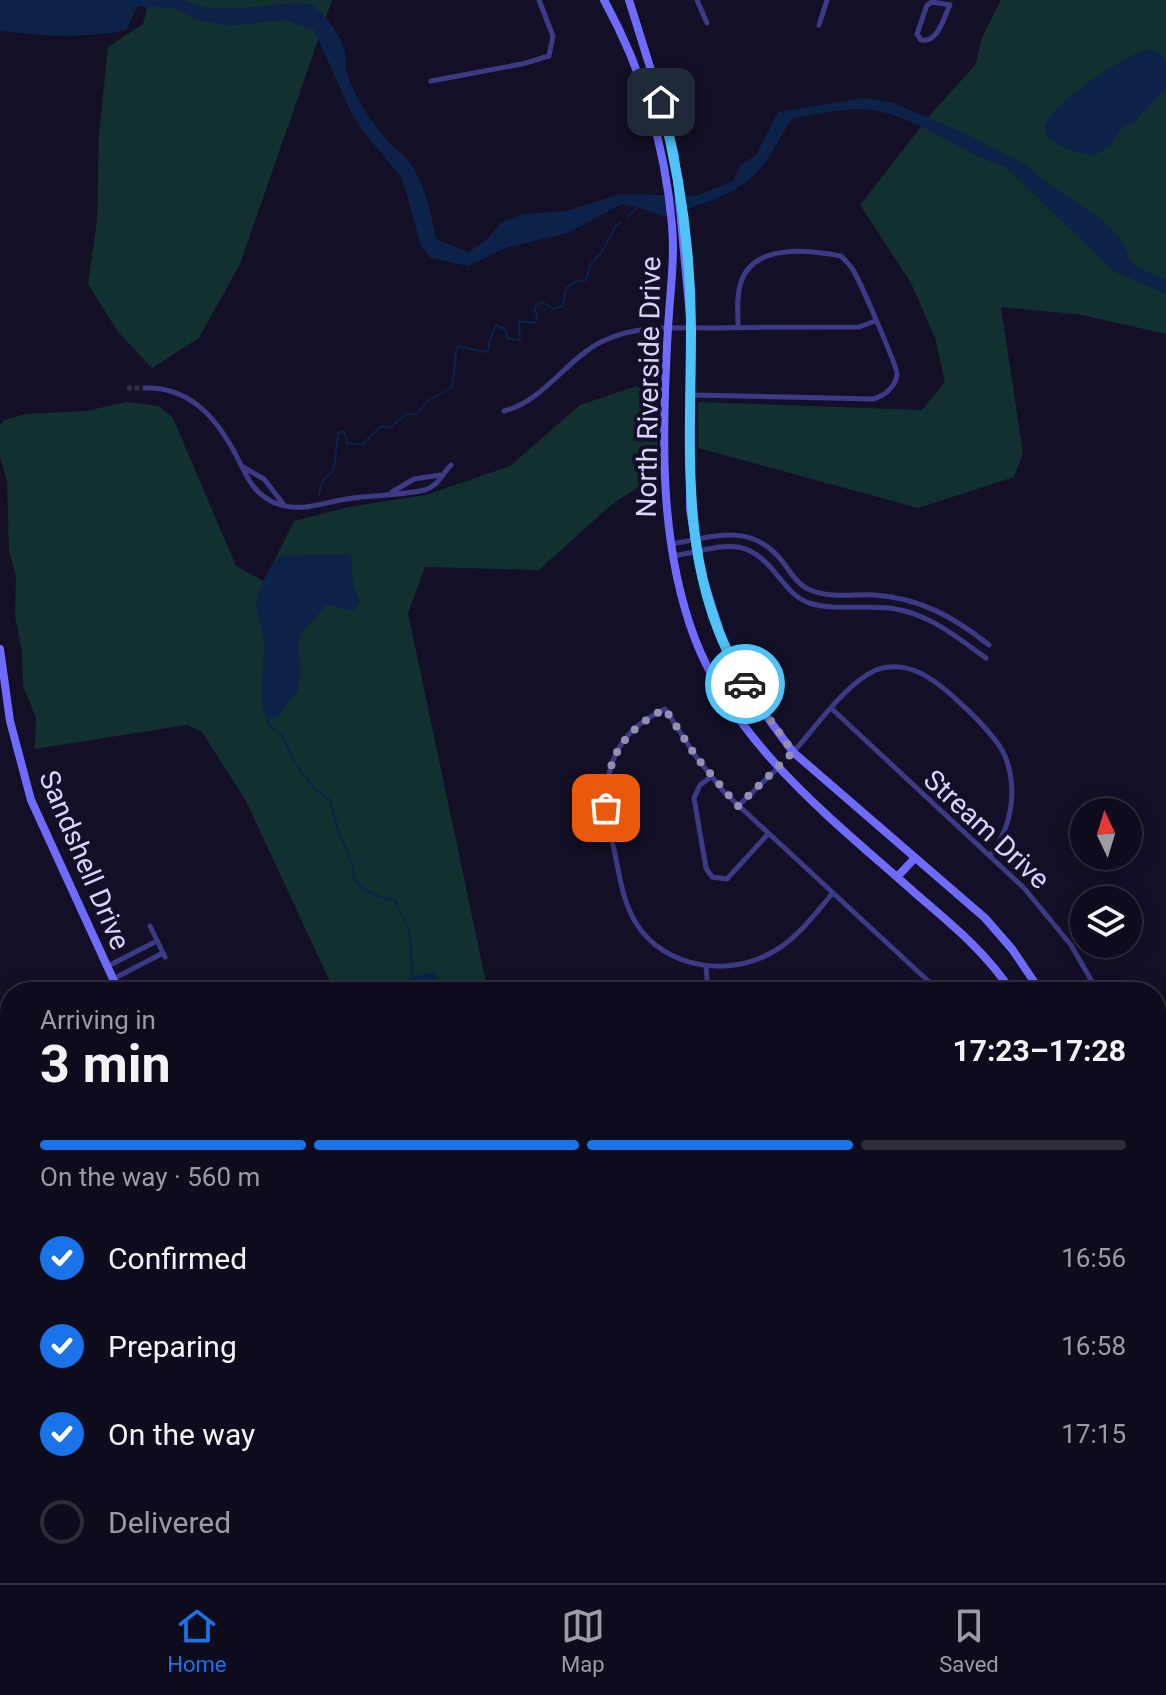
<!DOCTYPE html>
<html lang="en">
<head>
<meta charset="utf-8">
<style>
	body { margin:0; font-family:Roboto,sans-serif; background:#171425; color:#f1f3f6; height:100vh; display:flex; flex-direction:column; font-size:30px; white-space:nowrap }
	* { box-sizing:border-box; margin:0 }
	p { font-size:26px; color:#9b9ba3 }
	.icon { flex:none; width:44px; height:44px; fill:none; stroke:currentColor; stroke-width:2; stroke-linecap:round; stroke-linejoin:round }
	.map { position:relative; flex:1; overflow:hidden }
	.drawer { position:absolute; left:0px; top:982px; width:1166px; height:602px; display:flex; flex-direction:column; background:#0e0b1c; border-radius:32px 32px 0 0; box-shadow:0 4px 20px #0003,0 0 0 2px #2e2b3b }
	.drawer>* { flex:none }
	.needle { width:52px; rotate:356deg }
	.controls { position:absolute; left:1070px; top:798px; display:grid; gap:16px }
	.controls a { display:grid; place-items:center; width:72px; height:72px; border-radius:50%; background:#0e0b1c; box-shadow:0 4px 20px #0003,0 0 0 2px #2e2b3b; font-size:40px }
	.pin { position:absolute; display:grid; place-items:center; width:68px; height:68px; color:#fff; margin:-34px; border-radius:16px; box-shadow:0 4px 12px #0006 }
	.courier { position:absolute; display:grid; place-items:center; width:80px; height:80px; margin:-40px; border:6px solid #4fc3f7; border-radius:50%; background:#fff; color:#222; box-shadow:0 2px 10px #0007 }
	.summary em { font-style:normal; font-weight:700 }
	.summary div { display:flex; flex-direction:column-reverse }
	.summary { display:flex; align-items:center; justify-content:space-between; height:136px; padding:0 40px }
	h1 { font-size:52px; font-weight:700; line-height:60px }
	.bar { display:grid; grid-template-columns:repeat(4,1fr); gap:12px 8px; align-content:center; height:96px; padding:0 40px }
	.bar i { height:10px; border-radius:6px; background:#2e2b3b }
	.bar .current { background:#1a73e8 }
	.bar p { grid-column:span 4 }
	ol { padding:0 40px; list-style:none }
	li { display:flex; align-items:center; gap:24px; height:88px }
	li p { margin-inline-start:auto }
	li .icon { padding:8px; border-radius:50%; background:#1a73e8; color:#fff; stroke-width:4 }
	li:last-child { color:#9b9ba3 }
	li i { width:44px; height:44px; border:4px solid #2e2b3b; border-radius:50% }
	.tab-bar { display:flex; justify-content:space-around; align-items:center; height:112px; border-top:2px solid #2e2b3b; background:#0e0b1c; font-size:22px; color:#9b9ba3 }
	.tab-bar a { display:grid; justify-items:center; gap:4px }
	.tab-bar .current { color:#1a73e8 }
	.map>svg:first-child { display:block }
</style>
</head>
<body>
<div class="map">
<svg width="1166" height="1583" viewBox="0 0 1166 1583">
	<rect width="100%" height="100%" fill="#130f26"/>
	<g fill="#12302f">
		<polygon points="149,0 332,0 240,264 199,338 152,368 118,332 88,284 97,220 99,133 108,47 143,24"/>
		<polygon points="1001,0 1166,0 1166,334 1082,315 1001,307 1023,454 1014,477 918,508 698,448 698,402 922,410 945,382 935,338 911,283 860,205 930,115 976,64 981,40"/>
		<polygon points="636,386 658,400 657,475 611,505 539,570 425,567 408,613 488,992 339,992 332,986 246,801 202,732 187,725 35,749 36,718 23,686 22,652 15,615 16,576 9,551 7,481 0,457 0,425 4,420 25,414 86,411 127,402 159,406 173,418 236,566 264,581 294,521 348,507 426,495 510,466 580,405"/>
	</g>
	<g fill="#0c2248">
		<path d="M0,0H183C222,19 268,0 309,4C322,8 342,38 345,51C346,57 345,63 346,69C352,94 370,119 385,138C391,146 401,152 407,159C424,181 431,212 436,239L469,252L487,239L501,223L523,214L567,211L620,194L696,196L733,181L740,166L756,155L778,112L862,98L891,102L969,135L1028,166C1053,194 1125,220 1129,261L1149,273L1166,279V294L1113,271L1006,167C955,152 910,108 855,109C834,110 813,115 793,118C780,135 772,156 758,171C733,199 696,204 663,217L647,210L621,204L568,233L505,248L468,266L431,258L421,246L402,178L361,129L351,112L314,30L284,20L228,26L195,19L173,8L138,6L126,30C84,39 43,36 0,31Z"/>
		<path d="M1151,49L1157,51L1166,61V88L1133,123L1122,128L1110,146L1093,156C1080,153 1048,146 1045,131C1041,108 1131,50 1151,49Z"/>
		<path d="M347,554L351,555L353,585L360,601L354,610C343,611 337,605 327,605L300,634C296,652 304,673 298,689C295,696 290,698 287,704C282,711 275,727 265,713C259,705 264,659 264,646C265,630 254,611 257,598C261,585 270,563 281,556Z"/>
		<path d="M431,972L436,976L439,992H399C405,976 416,978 431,972Z"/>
	</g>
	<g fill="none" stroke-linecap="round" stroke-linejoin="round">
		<g stroke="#0c2248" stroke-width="2">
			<polyline points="627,218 637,207"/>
			<polyline points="319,495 322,482 334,469 338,433 344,431 347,443 362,445 381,426 390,428 406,414 416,414 427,402 452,387 457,346 485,352 489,349 489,343 496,325 506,330 507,338 520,340 519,321 535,323 537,318 535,308 542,302 553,309 563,306 566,288 577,281 586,280 591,264 602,252 616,225 621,222"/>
			<polyline points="267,716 269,726 282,734 292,758 302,773 315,789 330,800 338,830 352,863 354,879 362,888 380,897 395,901 409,930 413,979"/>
		</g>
		<polyline stroke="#312d47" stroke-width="5" stroke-dasharray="5 2.5" stroke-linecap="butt" points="127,388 146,388"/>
		<g stroke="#3d3a85" stroke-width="5">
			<polyline points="697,0 707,23"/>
			<path d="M932,2L950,5C943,19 938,43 921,40L917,34L927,5Z"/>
			<polyline points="819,25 827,0"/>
			<polyline points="431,81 522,64 549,56 553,36 539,0"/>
			<path d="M146,388C194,387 221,424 240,463C248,480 256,495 275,503C304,514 325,501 353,498C377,495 402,495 425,490C439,485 441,475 451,465"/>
			<path d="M691,395L873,399C884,396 896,387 897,374C897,366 859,279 853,270C850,265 845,260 841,256C809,250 754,243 741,282C736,296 738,312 738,326"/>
			<path d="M504,411C544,401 566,359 603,341C640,324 678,328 717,328C764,327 812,327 859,327L875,321"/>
			<polyline points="243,467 264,479 284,505"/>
			<polyline points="392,492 414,479 440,475"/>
			<path d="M671,544C716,537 750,521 783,562C791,573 799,587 813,591C831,598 855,594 874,595C920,598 954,617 989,645"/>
			<path d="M672,556C720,549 743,531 777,575C787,587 795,598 809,603C834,611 864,605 889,608C929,613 955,636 986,658"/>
			<polyline points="832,709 1024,888 1071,945 1098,992"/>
			<path d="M794,751C816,727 846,683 876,670C889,665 905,666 918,672C942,682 995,733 1005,756C1018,789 1012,827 991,854"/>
			<polyline points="711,777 700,785 694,798 706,868 712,877 727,879 768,834"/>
			<polyline points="738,806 779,767"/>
			<path d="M832,894C815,914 799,936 776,950C732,978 665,970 636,923C623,902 620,878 615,854C608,821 601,790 614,758C624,734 642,720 665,709L697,758L724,792L940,992"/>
			<polyline points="150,926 165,957"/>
			<polyline points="108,966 157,941"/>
			<polyline points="706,966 708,992"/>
			<polyline points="113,979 163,953"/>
			<polyline points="919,992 930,982"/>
			<polyline points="1156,1026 1166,1022"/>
			<polyline points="1156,1121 1166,1120"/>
		</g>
		<g stroke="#6f6bff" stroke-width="8">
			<path d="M604,0C642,69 665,146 672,225C675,259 670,293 668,328C662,430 658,542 695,639C737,747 832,819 915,893C951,924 986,952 1012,992"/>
			<polyline points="629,0 661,102 675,156 691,327 690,509 699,566 724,644 734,666 756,702 793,752 985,918 1012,949 1041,992"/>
			<polyline points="0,649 10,721 31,800 119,992"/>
			<polyline points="897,877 914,859"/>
			<polyline points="1156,1182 1166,1180"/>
			<polyline points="1156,1202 1166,1201"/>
			<polyline points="0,1255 10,1254"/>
			<polyline points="0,1278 10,1277"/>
			<polyline points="197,1574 199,1583"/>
			<polyline points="1095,1574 1096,1583"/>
			<polyline points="1115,1574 1116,1583"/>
		</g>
	</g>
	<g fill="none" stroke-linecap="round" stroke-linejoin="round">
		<path stroke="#948fb3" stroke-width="8" stroke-dasharray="0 14.4" d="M606,808C605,760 622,731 665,709L697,758L738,806L793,752L745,684"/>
		<path stroke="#4fc3f7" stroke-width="10" d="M661,102C680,176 691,254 691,330C691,453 677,574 745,684"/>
	</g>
	<g text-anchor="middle" stroke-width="8" stroke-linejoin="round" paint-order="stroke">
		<g font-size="28" fill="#d9d4ff" stroke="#130f26">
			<text transform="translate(648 387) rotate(-89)" y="10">North Riverside Drive</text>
			<text transform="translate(987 829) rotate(43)" y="10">Stream Drive</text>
			<text transform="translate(85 860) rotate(67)" y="10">Sandshell Drive</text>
		</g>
	</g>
</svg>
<div class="controls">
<a><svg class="needle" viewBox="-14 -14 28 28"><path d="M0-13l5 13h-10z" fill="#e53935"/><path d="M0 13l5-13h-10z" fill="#9b9ba3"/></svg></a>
<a><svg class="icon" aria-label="layers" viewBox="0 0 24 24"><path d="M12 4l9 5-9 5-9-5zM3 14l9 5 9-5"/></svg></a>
</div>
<div class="pin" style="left:606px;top:808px;background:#ea580c"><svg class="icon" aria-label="bag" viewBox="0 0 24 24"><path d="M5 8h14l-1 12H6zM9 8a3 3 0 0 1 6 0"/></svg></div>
<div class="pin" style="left:661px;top:102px;background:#1f2937"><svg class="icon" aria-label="home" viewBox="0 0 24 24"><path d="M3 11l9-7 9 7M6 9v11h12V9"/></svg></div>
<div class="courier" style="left:745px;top:684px"><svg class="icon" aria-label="car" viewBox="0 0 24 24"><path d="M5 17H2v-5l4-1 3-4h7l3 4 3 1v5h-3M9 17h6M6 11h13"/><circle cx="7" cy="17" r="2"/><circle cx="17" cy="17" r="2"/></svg></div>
<section class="drawer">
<div class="summary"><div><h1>3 min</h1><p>Arriving in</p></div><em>17:23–17:28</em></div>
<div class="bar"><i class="current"></i><i class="current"></i><i class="current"></i><i></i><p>On the way · 560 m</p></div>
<ol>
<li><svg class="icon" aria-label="check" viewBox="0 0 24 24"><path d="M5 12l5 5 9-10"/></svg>Confirmed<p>16:56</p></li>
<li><svg class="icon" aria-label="check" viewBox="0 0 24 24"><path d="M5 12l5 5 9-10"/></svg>Preparing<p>16:58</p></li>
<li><svg class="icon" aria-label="check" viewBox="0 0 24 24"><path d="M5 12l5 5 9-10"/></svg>On the way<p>17:15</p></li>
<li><i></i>Delivered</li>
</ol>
</section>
</div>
<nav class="tab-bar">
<a class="current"><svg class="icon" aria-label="home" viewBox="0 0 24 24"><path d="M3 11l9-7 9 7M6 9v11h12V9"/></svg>Home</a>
<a><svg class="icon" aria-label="map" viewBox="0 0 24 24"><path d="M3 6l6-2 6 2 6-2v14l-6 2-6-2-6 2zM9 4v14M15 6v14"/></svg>Map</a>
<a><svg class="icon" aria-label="saved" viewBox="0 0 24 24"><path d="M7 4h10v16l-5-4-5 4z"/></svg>Saved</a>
</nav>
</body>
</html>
